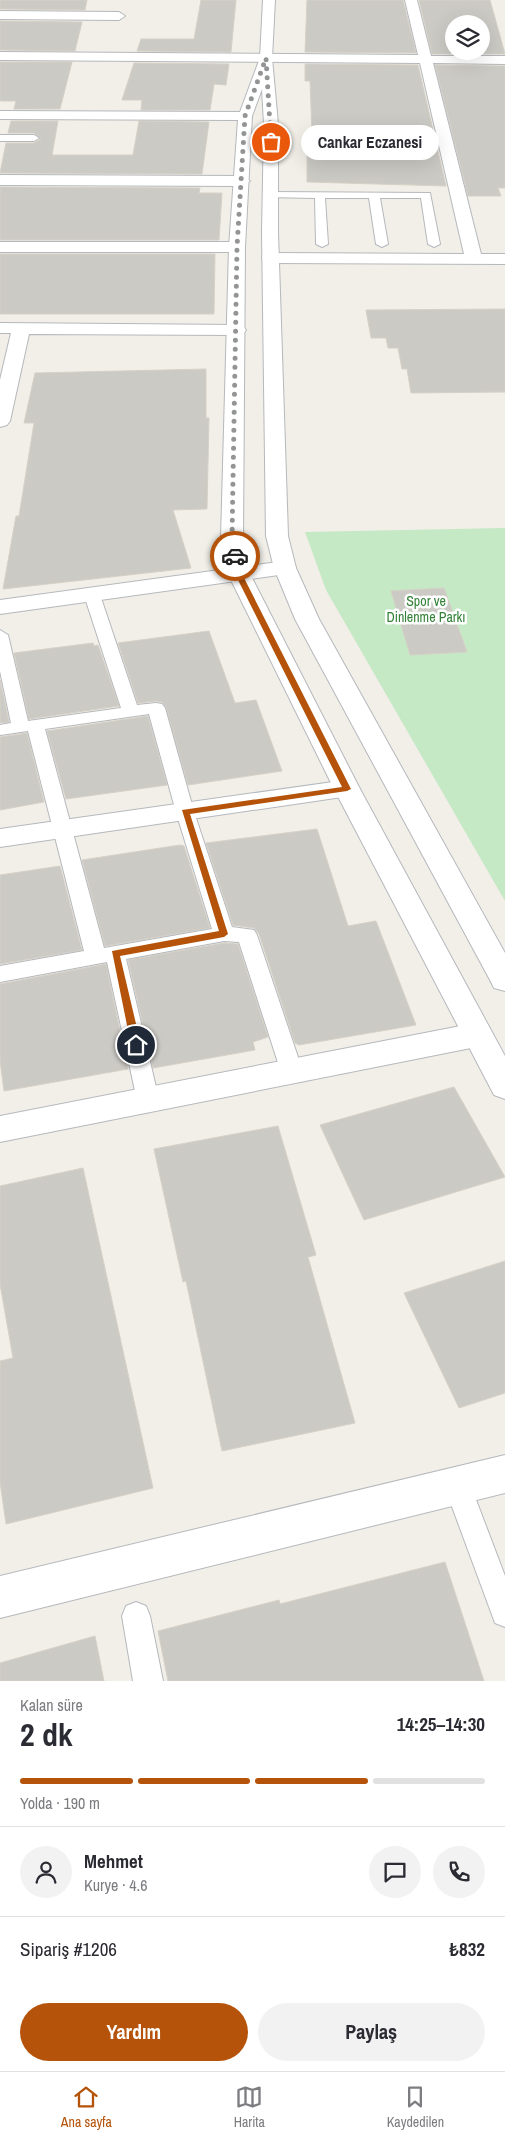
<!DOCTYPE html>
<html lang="tr">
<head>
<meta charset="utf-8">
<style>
	body { margin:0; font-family:"Archivo Narrow",sans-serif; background:#f2f2f3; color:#2b2b33; height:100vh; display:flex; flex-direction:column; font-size:19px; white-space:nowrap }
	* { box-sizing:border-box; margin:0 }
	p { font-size:16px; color:#7c7c81 }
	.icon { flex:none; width:28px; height:28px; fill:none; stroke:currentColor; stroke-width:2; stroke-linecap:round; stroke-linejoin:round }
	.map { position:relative; height:1681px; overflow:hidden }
	.drawer { display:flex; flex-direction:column; background:#fff; flex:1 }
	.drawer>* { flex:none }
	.controls { position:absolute; left:445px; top:15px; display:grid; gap:10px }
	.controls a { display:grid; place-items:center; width:45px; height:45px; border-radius:50%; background:#fff; box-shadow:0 5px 20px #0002; font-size:25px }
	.pin { position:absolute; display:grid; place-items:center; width:42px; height:42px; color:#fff; margin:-21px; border:2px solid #fff; border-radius:50%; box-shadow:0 1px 5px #0007 }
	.courier { position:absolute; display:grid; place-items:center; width:50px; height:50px; margin:-25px; border:4px solid #b45309; border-radius:50%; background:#fff; color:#222; box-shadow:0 1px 6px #0007 }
	.bubble { position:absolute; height:35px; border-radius:18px; background:#fff; box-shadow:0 5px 20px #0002; font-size:16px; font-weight:800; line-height:35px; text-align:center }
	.headline em { font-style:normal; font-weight:800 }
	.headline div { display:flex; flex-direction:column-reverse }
	.headline { display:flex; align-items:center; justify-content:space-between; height:85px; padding:0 20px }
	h1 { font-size:32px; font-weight:800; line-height:38px }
	.bar { display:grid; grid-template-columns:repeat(4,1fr); gap:8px 5px; align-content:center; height:60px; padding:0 20px }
	.bar i { height:6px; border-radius:4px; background:#e1e1e2 }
	.bar .on { background:#b45309 }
	.bar p { grid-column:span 4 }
	.line { display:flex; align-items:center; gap:12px; padding:0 20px; border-top:1px solid #e1e1e2 }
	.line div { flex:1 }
	.round { display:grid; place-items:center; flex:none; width:52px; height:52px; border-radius:26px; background:#f2f2f3 }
	.cta { display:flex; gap:10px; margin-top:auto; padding:10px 20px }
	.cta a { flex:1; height:58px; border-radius:30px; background:#b45309; color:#fff; font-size:20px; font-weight:800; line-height:58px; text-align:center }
	.cta a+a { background:#f2f2f3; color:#2b2b33 }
	.tab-bar { display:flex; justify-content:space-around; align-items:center; height:70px; border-top:1px solid #e1e1e2; background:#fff; font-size:14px; color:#7c7c81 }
	.tab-bar a { display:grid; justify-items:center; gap:2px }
	.tab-bar .on { color:#b45309 }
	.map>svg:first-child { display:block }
</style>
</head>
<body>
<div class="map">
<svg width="505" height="1681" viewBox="0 0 505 1681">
	<rect width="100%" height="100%" fill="#f1efe8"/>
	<polygon fill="#c5e8c5" points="505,528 505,901 326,590 305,532"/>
	<g fill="#cccac5" stroke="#d6d1c6" fill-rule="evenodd">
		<polygon points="0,0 87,0 85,10 0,9"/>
		<polygon points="201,0 236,0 231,52 137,51 141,39 194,39"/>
		<polygon points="307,0 403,0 416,53 305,52"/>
		<path d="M419,0H490L505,54H432ZM454,24H481V51H454Z"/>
		<polygon points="0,21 82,22 75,51 0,50"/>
		<polygon points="0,62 72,62 60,109 14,109 16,101 0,101"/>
		<polygon points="134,63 229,64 226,85 214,84 210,110 141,110 142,100 122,100"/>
		<polygon points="305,64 418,65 446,186 307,182 307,134 312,134 310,81 305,81"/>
		<polygon points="435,65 505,66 505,188 498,188 501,196 468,196"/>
		<polygon points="11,121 58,121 52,155 133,155 139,121 209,122 202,174 0,173 6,143 34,143 41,139 34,133 8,133"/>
		<polygon points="0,187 200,188 199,193 222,193 219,240 0,240"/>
		<polygon points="0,254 215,254 214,314 0,314"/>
		<polygon points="505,309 505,392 411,393 407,369 402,369 398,348 388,348 386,338 371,338 366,310"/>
		<polygon points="206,369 206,418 209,418 207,509 173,510 191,568 3,589 16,516 19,516 34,423 24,423 35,373"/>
		<polygon points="444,588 467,652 410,655 391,591"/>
		<polygon points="209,631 235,703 256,700 282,771 188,785 166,707 162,702 156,701 138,703 118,643"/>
		<polygon points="93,643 94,646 98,645 119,706 29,719 14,653"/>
		<polygon points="0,680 9,722 0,723"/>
		<polygon points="148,716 167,785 66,799 47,731"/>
		<polygon points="27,733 44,802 0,810 0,737"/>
		<polygon points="317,829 348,926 376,921 416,1025 299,1045 295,1043 259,934 254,928 233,925 206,843"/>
		<polygon points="180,845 184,846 210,928 105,946 82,860"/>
		<polygon points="60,866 82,950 0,964 0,875"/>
		<polygon points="224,943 238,944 268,1037 253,1042 255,1050 153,1068 128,960"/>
		<polygon points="106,964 128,1069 4,1091 0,1061 0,984"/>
		<polygon points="454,1087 505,1177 364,1220 320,1125"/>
		<polygon points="278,1126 316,1255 308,1257 355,1423 222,1451 186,1281 183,1282 154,1149"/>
		<polygon points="83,1168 153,1488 6,1524 0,1482 0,1361 13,1358 0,1284 0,1186"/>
		<polygon points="505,1261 505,1393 459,1408 404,1293"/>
		<polygon points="445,1562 484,1681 168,1681 158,1631 279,1600 280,1604"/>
		<polygon points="95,1636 104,1681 0,1681 0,1663"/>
	</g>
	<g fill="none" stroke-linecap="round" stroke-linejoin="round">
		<g stroke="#b5b8bc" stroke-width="2">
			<g id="service">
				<polygon points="0,135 34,135 39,138 34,141 0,141"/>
				<polygon points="270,192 430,193 440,244 434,247 428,244 421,198 380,198 388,244 382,247 376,244 369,198 325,198 328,244 322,247 316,244 315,198 266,197 266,193"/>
				<path d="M92,590L100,595L137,705L156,703L162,704L165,708L194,812L232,927L254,930L257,935L303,1072L300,1078L292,1081L284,1078L281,1072L239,942L224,941L126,959L159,1100L156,1106L148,1109L140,1106L137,1100L107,962L0,982V966L84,951L28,731L0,735V725L11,723L0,671V630L8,635L28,721L121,708L84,595ZM149,714L176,812L212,929L104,948L45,729Z"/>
				<polygon points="457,1472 467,1476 505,1576 505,1627 495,1623 444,1485 447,1476"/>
				<polygon points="136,1602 146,1606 150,1616 163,1681 133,1681 122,1616 126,1606"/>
			</g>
		</g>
		<g stroke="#b5b8bc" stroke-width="2">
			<g id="minor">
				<polygon points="405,0 417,0 431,56 505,56 505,64 433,63 481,254 505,254 505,264 270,263 264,262 262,258 264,254 270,253 464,254 420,63 0,60 0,52 418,55"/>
				<polygon points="0,11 119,12 125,16 119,20 0,19"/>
				<polygon points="0,175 242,176 250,181 242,186 0,185"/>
				<polygon points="0,242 237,242 243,244 245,247 243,250 237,252 0,252"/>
				<polygon points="0,323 237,325 243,326 246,330 243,334 237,335 29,334 10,421 7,425 0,427 0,380 11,333 0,333"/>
				<polygon points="285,561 293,563 296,568 293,573 0,614 0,600"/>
				<polygon points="347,780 356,783 360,789 356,795 0,847 0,829"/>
				<polygon points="476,1023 487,1027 492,1035 487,1043 476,1047 0,1142 0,1116"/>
				<polygon points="505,1455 505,1493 0,1618 0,1576"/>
			</g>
		</g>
		<g stroke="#b5b8bc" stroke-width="2">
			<polygon id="tertiary" points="263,0 275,0 272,58 278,124 278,232 288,536 296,568 319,619 505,953 505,991 494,988 490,980 295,619 274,568 266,536 262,232 264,124 262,89 252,116 245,247 243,538 250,574 360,789 505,1056 505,1099 494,1095 334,789 228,574 221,538 229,247 238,120 0,119 0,111 240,112 260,58"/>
		</g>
		<use href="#service" fill="#fff" fill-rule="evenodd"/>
		<use href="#minor" fill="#fff" fill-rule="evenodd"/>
		<use href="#tertiary" fill="#fff" fill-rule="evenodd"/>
	</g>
	<polygon fill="#b45309" points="235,554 238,556 242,574 351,789 347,791 190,814 228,934 224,937 120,956 141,1045 136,1048 131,1045 112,951 219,931 182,810 342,787 235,574 232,556"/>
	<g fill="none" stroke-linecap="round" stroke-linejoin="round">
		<polyline stroke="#929495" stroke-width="5" stroke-dasharray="0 9" points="235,556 232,538 237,247 245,116 266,58 271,142"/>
	</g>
	<g text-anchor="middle" stroke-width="5" stroke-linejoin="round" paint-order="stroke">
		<g font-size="14" fill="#348238" stroke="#fff">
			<text x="426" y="606">Spor ve<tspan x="426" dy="16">Dinlenme Parkı</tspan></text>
		</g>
	</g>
</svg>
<div class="controls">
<a><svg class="icon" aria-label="layers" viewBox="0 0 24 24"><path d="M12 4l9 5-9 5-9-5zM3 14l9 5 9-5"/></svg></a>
</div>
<div class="pin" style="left:271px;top:142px;background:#ea580c"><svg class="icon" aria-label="bag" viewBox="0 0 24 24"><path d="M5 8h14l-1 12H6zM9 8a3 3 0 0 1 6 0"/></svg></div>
<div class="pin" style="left:136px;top:1045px;background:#1f2937"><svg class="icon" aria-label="home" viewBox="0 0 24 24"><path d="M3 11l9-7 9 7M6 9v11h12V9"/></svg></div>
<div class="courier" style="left:235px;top:556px"><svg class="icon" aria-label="car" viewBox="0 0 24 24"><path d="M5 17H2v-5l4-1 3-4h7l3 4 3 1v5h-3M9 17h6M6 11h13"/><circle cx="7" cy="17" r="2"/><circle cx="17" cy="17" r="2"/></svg></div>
<div class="bubble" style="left:301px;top:125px;width:138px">Cankar Eczanesi</div>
</div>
<section class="drawer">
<div class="headline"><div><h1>2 dk</h1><p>Kalan süre</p></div><em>14:25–14:30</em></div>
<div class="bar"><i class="on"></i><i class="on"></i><i class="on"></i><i></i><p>Yolda · 190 m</p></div>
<div class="line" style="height:90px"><a class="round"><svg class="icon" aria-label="person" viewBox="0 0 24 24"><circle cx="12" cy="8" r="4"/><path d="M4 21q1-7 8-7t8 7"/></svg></a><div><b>Mehmet</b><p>Kurye · 4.6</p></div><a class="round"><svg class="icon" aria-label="chat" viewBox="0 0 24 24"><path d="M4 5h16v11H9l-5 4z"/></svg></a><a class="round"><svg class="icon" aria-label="phone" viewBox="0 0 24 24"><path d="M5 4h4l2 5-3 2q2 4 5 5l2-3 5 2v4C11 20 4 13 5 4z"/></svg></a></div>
<div class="line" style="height:65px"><div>Sipariş #1206</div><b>₺832</b></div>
<div class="cta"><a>Yardım</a><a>Paylaş</a></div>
</section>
<nav class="tab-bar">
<a class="on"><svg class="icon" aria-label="home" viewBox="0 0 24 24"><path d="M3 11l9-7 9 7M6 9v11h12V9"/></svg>Ana sayfa</a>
<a><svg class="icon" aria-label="map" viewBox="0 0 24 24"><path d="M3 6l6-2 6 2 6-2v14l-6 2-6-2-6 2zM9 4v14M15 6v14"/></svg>Harita</a>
<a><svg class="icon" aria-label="saved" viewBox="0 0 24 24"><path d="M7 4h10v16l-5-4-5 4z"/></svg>Kaydedilen</a>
</nav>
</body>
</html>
